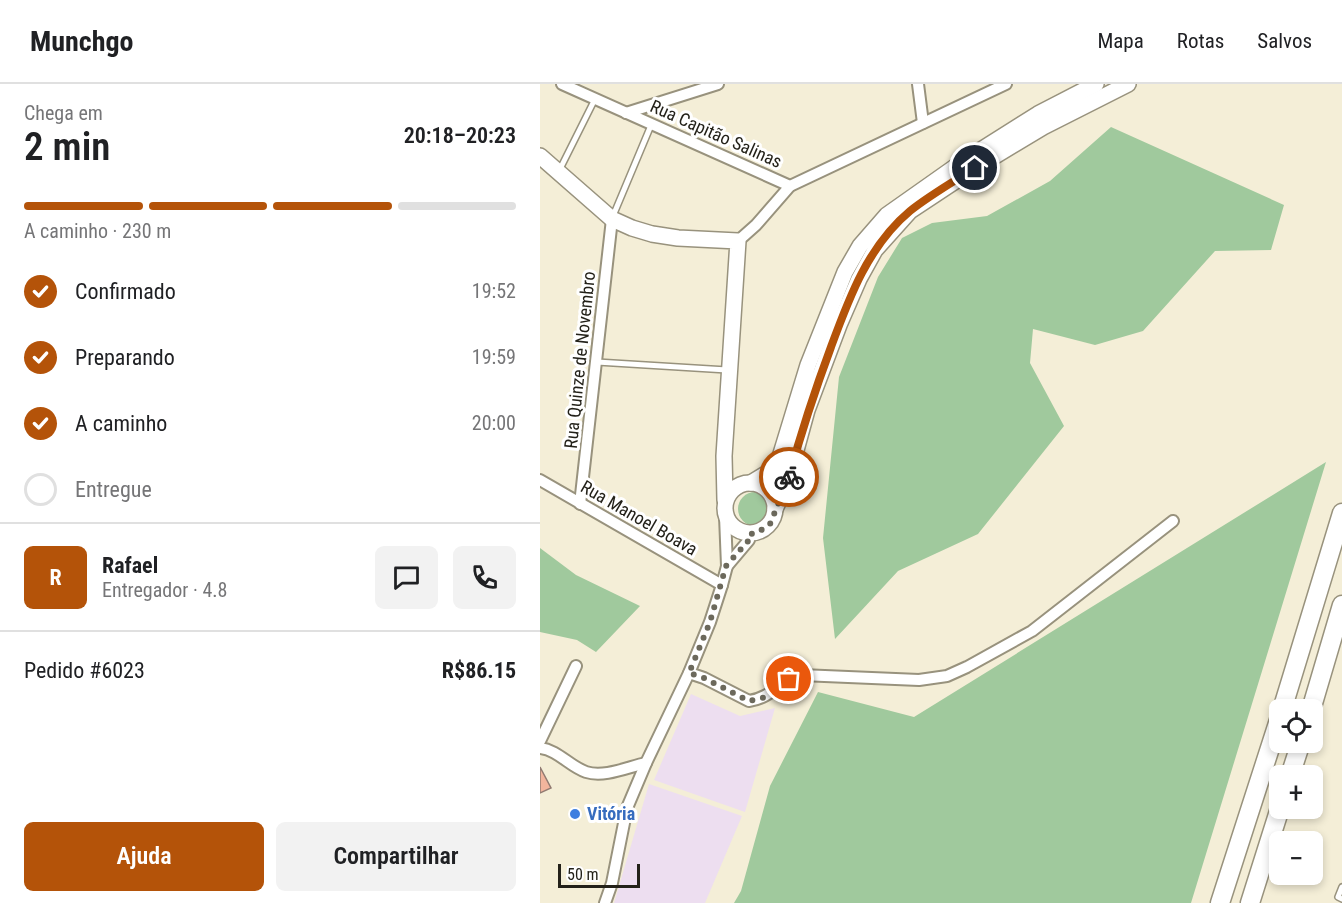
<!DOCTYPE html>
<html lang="pt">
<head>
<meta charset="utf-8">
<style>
	body { margin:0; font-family:"Roboto Condensed",sans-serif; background:#f2f2f2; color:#202124; height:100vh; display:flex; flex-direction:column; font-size:22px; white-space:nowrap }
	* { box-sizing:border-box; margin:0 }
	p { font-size:20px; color:#757577 }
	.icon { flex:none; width:33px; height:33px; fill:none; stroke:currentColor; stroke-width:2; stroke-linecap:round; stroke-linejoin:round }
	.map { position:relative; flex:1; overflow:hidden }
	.drawer { display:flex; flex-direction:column; background:#fff; width:540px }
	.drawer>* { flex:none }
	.tools { position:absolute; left:729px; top:615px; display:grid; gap:12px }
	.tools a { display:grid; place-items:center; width:54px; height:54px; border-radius:9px; background:#fff; box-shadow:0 3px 9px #0003; font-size:30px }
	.scale { position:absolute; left:18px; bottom:15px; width:82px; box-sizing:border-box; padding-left:6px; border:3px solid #232119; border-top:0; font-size:16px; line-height:21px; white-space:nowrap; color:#232119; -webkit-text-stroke:4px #fff; paint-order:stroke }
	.pin { position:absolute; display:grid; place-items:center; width:51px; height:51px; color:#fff; margin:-26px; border:3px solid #fff; border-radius:50%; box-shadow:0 2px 6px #0007 }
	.courier { position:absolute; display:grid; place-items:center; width:60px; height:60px; margin:-30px; border:4px solid #b45309; border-radius:50%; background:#fff; color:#222; box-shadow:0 2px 8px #0007 }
	.headline em { font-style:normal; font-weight:600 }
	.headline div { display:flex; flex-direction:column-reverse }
	.headline { display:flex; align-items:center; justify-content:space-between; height:102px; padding:0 24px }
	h1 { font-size:39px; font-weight:600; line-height:45px }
	.bar { display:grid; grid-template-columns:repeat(4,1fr); gap:9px 6px; align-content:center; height:72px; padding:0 24px }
	.bar i { height:8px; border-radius:4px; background:#e0e0e0 }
	.bar .current { background:#b45309 }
	.bar p { grid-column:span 4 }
	.line { display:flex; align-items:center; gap:15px; padding:0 24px; border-top:2px solid #e0e0e0 }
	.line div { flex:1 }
	.round { display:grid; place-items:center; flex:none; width:63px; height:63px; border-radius:9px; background:#f2f2f2 }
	ol { padding:0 24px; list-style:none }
	li { display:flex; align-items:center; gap:18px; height:66px }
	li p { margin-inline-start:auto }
	li .icon { padding:6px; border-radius:50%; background:#b45309; color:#fff; stroke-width:4 }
	li:last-child { color:#757577 }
	li i { width:33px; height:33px; border:3px solid #e0e0e0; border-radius:50% }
	.cta { display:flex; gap:12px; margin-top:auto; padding:12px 24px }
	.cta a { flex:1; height:69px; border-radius:9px; background:#b45309; color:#fff; font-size:24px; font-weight:600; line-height:69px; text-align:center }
	.cta a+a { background:#f2f2f2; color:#202124 }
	header { display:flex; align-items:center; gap:36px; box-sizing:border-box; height:84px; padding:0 30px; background:#fff; border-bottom:2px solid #e0e0e0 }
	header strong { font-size:28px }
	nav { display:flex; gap:33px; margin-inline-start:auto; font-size:21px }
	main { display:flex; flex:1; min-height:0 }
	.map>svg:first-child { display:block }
</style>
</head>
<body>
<header>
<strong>Munchgo</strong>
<nav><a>Mapa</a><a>Rotas</a><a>Salvos</a></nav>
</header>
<main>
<section class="drawer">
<div class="headline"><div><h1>2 min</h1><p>Chega em</p></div><em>20:18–20:23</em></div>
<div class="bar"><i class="current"></i><i class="current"></i><i class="current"></i><i></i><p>A caminho · 230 m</p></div>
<ol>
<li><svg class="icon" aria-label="check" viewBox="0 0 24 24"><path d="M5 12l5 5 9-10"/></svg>Confirmado<p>19:52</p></li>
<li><svg class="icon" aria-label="check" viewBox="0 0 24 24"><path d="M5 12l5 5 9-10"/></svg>Preparando<p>19:59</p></li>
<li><svg class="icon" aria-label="check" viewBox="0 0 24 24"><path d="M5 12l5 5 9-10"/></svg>A caminho<p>20:00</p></li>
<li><i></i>Entregue</li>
</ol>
<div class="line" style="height:108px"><b class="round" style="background:#b45309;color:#fff">R</b><div><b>Rafael</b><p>Entregador · 4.8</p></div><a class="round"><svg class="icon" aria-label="chat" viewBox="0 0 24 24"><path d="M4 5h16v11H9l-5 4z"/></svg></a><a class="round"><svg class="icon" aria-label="phone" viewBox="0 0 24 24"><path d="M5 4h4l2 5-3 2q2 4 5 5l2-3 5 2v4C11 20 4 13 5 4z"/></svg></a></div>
<div class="line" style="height:78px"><div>Pedido #6023</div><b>R$86.15</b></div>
<div class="cta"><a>Ajuda</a><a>Compartilhar</a></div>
</section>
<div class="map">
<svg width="802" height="819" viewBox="0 0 802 819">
	<rect width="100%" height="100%" fill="#f4eed7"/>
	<g fill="#eddef0">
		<polygon points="151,610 200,632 235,624 205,728 114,696"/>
		<polygon points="109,700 202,732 165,819 74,819"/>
	</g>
	<g fill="#a0c99d">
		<polygon points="571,43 744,121 731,166 675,167 603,247 555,261 493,245 490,279 524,342 438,450 358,487 295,555 283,454 299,293 338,193 362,154 392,139 447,132 510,97"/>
		<polygon points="786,378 651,819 194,819 201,807 230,702 278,608 374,633"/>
		<circle cx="215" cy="425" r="17"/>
		<polygon points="0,464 36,491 100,522 56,568 37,556 0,548"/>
	</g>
	<polygon fill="#f2b59d" stroke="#917b72" stroke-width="1.5" points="0,683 11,704 0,709"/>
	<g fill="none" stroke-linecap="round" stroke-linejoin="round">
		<g stroke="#98927d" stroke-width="8">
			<g id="lane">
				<polyline points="19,87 55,15"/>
				<polyline points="73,132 112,39"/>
				<polyline points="57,278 187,286"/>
				<polyline points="802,803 798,813 802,815"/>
			</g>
		</g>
		<g stroke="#98927d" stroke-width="14">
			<g id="street">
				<polyline points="22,0 250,102"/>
				<polyline points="378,0 383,39"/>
				<polyline points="86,29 178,0"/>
				<polyline points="198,157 216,141 250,102 466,0"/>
				<polyline points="0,396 182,501"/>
				<polyline points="40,420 72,135"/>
				<polyline points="187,482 209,456 209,450"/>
				<path d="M149,589L164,594L209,617C232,614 241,595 261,591L379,596L407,592L427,583L492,547L633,437"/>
				<polyline points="0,657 36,582"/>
				<path d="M0,664C18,666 29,682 46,688C64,694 88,683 106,679"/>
				<polyline points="65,819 72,799 87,724 106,679 149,589 170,538 182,501 187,482 185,432"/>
			</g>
		</g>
		<g stroke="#98927d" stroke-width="18">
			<g id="secondary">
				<polyline points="0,72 72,135 92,144 112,150 138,154 198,157 184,372 185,416"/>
				<circle cx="210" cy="424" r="25"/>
				<polyline points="211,399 229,388 240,373 268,281 305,188 320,162 347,131 425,76 498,30 556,0"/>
				<polyline points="235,425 247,399 267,326 299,241 319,195 335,166 370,127 435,84 503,43 588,0"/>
			</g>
		</g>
		<g stroke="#98927d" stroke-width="21">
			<g id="highway">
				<polyline points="742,626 802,429"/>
				<polyline points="771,626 802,521"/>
				<polyline points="750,692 761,658"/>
				<polyline points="680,819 740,633"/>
				<polyline points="710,819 740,724"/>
			</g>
		</g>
		<use href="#lane" stroke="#fff" stroke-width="5"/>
		<use href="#street" stroke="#fff" stroke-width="10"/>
		<use href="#secondary" stroke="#fff" stroke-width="15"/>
		<use href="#highway" stroke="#fff" stroke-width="18"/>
	</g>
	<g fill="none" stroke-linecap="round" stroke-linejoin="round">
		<polyline stroke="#6c695c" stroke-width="6" stroke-dasharray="0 10.8" points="249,595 226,613 209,617 164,594 149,589 170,538 186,482 209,456 209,450 217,449 230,440 249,393"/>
		<path stroke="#b45309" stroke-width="8" d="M249,393C261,349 275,306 291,263C309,214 328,162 370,127C390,111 413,98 435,84"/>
	</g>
	<circle fill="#3f7fe0" stroke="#fff" stroke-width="2" cx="35" cy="730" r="6"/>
	<g text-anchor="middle" stroke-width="6" stroke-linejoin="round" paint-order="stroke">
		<g font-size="18" fill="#232119" stroke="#fff">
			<text transform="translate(176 50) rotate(24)" y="6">Rua Capitão Salinas</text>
			<text transform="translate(40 276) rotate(-84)" y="6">Rua Quinze de Novembro</text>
			<text transform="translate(99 434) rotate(30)" y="6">Rua Manoel Boava</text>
		</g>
		<g font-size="18" font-weight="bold" fill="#366cbe" stroke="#fff" text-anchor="start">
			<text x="47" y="736">Vitória</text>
		</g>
	</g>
</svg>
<div class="tools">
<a><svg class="icon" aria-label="locate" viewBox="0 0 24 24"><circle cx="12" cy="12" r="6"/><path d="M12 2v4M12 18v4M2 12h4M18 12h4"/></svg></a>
<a>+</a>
<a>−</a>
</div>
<div class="scale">50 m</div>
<div class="pin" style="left:249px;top:595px;background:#ea580c"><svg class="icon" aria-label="bag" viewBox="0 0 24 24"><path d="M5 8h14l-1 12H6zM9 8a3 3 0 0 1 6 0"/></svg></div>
<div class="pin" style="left:435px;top:84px;background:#1f2937"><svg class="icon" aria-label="home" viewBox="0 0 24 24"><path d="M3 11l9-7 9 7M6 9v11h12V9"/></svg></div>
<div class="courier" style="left:249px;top:393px"><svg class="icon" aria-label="bike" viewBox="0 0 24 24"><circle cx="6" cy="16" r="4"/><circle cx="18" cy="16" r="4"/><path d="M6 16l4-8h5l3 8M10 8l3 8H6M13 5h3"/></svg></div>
</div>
</main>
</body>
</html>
